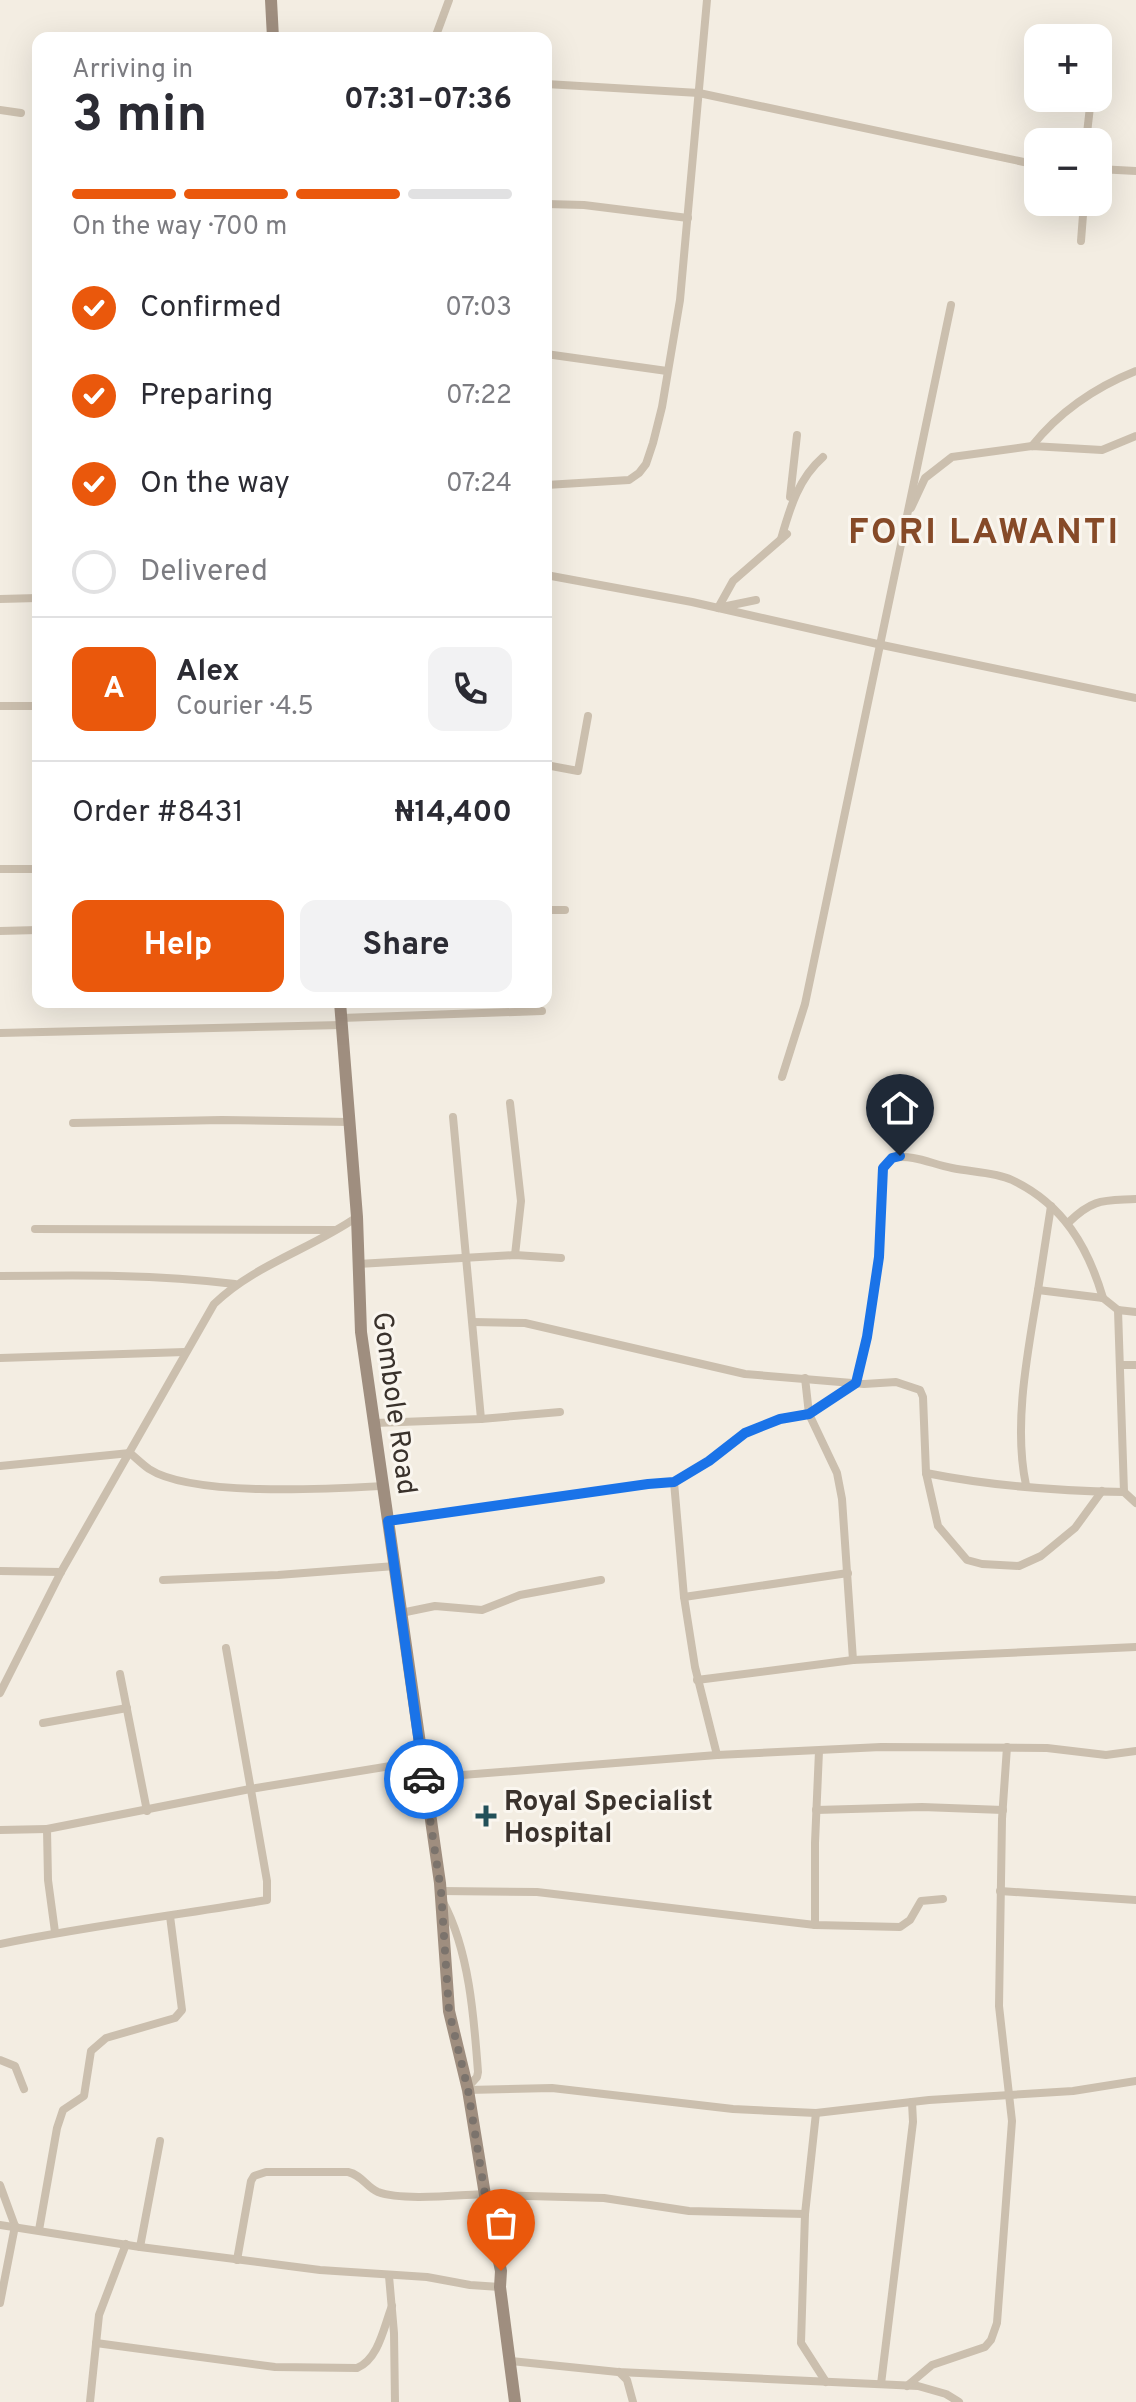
<!DOCTYPE html>
<html lang="en">
<head>
<meta charset="utf-8">
<style>
	body { margin:0; font-family:Overpass,sans-serif; background:#f2f2f3; color:#2b2b33; height:100vh; display:flex; flex-direction:column; font-size:30px; white-space:nowrap }
	* { box-sizing:border-box; margin:0 }
	p { font-size:26px; color:#7c7c81 }
	.icon { flex:none; width:44px; height:44px; fill:none; stroke:currentColor; stroke-width:2; stroke-linecap:round; stroke-linejoin:round }
	.map { position:relative; flex:1; overflow:hidden }
	.side { position:absolute; left:32px; top:32px; width:520px; height:976px; display:flex; flex-direction:column; background:#fff; border-radius:16px; box-shadow:0 8px 32px #0002 }
	.side>* { flex:none }
	.fabs { position:absolute; left:1024px; top:24px; display:grid; gap:16px }
	.fabs a { display:grid; place-items:center; width:88px; height:88px; border-radius:16px; background:#fff; box-shadow:0 8px 32px #0002; font-size:40px }
	.pin { position:absolute; display:grid; place-items:center; width:68px; height:68px; color:#fff; margin:-82px -34px; border-radius:50% 50% 50% 0; rotate:-45deg; box-shadow:0 0 8px #0007 }
	.pin .icon { rotate:45deg }
	.courier { position:absolute; display:grid; place-items:center; width:80px; height:80px; margin:-40px; border:6px solid #1a73e8; border-radius:50%; background:#fff; color:#222; box-shadow:0 2px 10px #0007 }
	.summary em { font-style:normal; font-weight:700 }
	.summary div { display:flex; flex-direction:column-reverse }
	.summary { display:flex; align-items:center; justify-content:space-between; height:136px; padding:0 40px }
	h1 { font-size:52px; font-weight:700; line-height:60px }
	.bar { display:grid; grid-template-columns:repeat(4,1fr); gap:12px 8px; align-content:center; height:96px; padding:0 40px }
	.bar i { height:10px; border-radius:6px; background:#e1e1e2 }
	.bar .on { background:#ea580c }
	.bar p { grid-column:span 4 }
	.line { display:flex; align-items:center; gap:20px; padding:0 40px; border-top:2px solid #e1e1e2 }
	.line div { flex:1 }
	.round { display:grid; place-items:center; flex:none; width:84px; height:84px; border-radius:16px; background:#f2f2f3 }
	ol { padding:0 40px; list-style:none }
	li { display:flex; align-items:center; gap:24px; height:88px }
	li p { margin-inline-start:auto }
	li .icon { padding:8px; border-radius:50%; background:#ea580c; color:#fff; stroke-width:4 }
	li:last-child { color:#7c7c81 }
	li i { width:44px; height:44px; border:4px solid #e1e1e2; border-radius:50% }
	.button { display:flex; gap:16px; margin-top:auto; padding:16px 40px }
	.button a { flex:1; height:92px; border-radius:16px; background:#ea580c; color:#fff; font-size:32px; font-weight:700; line-height:92px; text-align:center }
	.button a+a { background:#f2f2f3; color:#2b2b33 }
	.map>svg:first-child { display:block }
</style>
</head>
<body>
<div class="map">
<svg width="1136" height="2402" viewBox="0 0 1136 2402">
	<rect width="100%" height="100%" fill="#f3ede2"/>
	<g fill="none" stroke-linecap="round" stroke-linejoin="round">
		<g stroke="#cbbfae" stroke-width="8">
			<polyline points="435,38 449,0"/>
			<polyline points="546,84 699,93 1038,165"/>
			<polyline points="0,110 21,113"/>
			<polyline points="1086,142 1091,98"/>
			<polyline points="1098,169 1136,171"/>
			<polyline points="546,204 584,205 688,218"/>
			<polyline points="1081,241 1084,202"/>
			<polyline points="546,354 667,371"/>
			<path d="M1032,446C1060,411 1096,387 1136,371"/>
			<polyline points="546,485 629,480 639,473 646,464 653,443 662,407 680,300 707,0"/>
			<polyline points="790,497 797,435"/>
			<polyline points="911,508 925,478 952,457 1032,446 1102,450 1136,436"/>
			<path d="M781,539C790,508 798,479 823,457"/>
			<polyline points="546,575 692,602 882,645 1136,698"/>
			<polyline points="0,599 38,598"/>
			<polyline points="722,607 756,600"/>
			<polyline points="718,608 733,581 787,534"/>
			<polyline points="0,706 38,706"/>
			<polyline points="546,765 578,771 588,716"/>
			<polyline points="0,869 38,869"/>
			<polyline points="546,910 565,910"/>
			<polyline points="0,931 38,930"/>
			<polyline points="341,1018 542,1011"/>
			<polyline points="0,1033 342,1025"/>
			<polyline points="782,1077 805,1004 951,305"/>
			<polyline points="510,1103 521,1201 515,1255"/>
			<polyline points="453,1117 481,1419"/>
			<polyline points="73,1123 222,1120 350,1122"/>
			<path d="M1069,1222C1094,1198 1103,1201 1136,1199"/>
			<polyline points="35,1229 334,1230"/>
			<polyline points="358,1264 515,1255 561,1258"/>
			<path d="M0,1276C79,1275 156,1274 235,1284"/>
			<polyline points="1038,1290 1051,1206"/>
			<polyline points="1118,1310 1124,1492"/>
			<polyline points="473,1322 525,1323 745,1374 864,1384 896,1382 920,1390 923,1397 926,1473 938,1526 967,1560 982,1564 1019,1566 1041,1556 1075,1528 1102,1491"/>
			<polyline points="0,1358 185,1352"/>
			<polyline points="1121,1365 1136,1365"/>
			<polyline points="805,1378 809,1414 837,1473 842,1499 853,1660"/>
			<polyline points="375,1423 481,1419 560,1412"/>
			<path d="M0,1466L130,1453C136,1458 142,1464 149,1469C192,1497 328,1489 382,1486"/>
			<path d="M926,1473C991,1486 1058,1491 1124,1492L1136,1503"/>
			<polyline points="674,1482 684,1597 695,1667 717,1755"/>
			<path d="M1026,1485C1013,1424 1028,1351 1038,1290L1103,1298L1118,1310L1136,1312"/>
			<path d="M388,1521L648,1484L674,1482L709,1461L745,1433L780,1419L809,1414L856,1383L867,1337L879,1257L883,1168L892,1158C914,1154 931,1164 952,1168C971,1172 995,1172 1012,1180C1063,1204 1088,1247 1103,1298"/>
			<polyline points="0,1571 61,1572"/>
			<polyline points="163,1580 278,1575 395,1566"/>
			<polyline points="684,1597 848,1573"/>
			<polyline points="401,1613 435,1606 482,1610 520,1595 601,1580"/>
			<polyline points="120,1674 147,1811"/>
			<polyline points="697,1680 853,1660 1136,1647"/>
			<path d="M0,1693L61,1572L214,1304C254,1265 311,1249 357,1217"/>
			<polyline points="43,1723 127,1708"/>
			<polyline points="424,1778 717,1755 881,1747 1047,1748 1106,1755 1136,1751"/>
			<polyline points="816,1810 922,1807 1003,1810"/>
			<polyline points="0,1830 47,1829"/>
			<polyline points="441,1891 537,1892 815,1925 900,1927 910,1920 921,1901 943,1899"/>
			<polyline points="1000,1891 1136,1900"/>
			<path d="M443,1902C469,1950 474,2017 478,2072L477,2077L467,2088"/>
			<polyline points="815,1925 815,1843 819,1751"/>
			<polyline points="55,1932 48,1880 47,1829 250,1789 421,1761"/>
			<path d="M0,1944C88,1926 178,1915 267,1900V1881L226,1648"/>
			<polyline points="0,2060 15,2066 24,2089"/>
			<polyline points="468,2090 552,2088 733,2109 816,2113 929,2100 1073,2091 1136,2081"/>
			<polyline points="816,2113 805,2214 801,2343 826,2382"/>
			<polyline points="0,2185 15,2226"/>
			<polyline points="485,2195 604,2198 689,2211 805,2214"/>
			<polyline points="0,2225 140,2247 320,2270 427,2277 470,2285 500,2287"/>
			<polyline points="39,2230 57,2128 63,2110 84,2096 91,2051 106,2038 175,2018 182,2010 170,1916"/>
			<polyline points="140,2247 160,2141"/>
			<path d="M237,2260L251,2181L254,2176L266,2172H348C362,2175 366,2187 378,2192C402,2201 458,2195 485,2194"/>
			<polyline points="389,2276 394,2333 395,2402"/>
			<polyline points="0,2303 15,2226"/>
			<path d="M96,2343L275,2367L357,2368C379,2359 384,2326 392,2306"/>
			<polyline points="511,2361 618,2372 918,2386 946,2394 959,2402"/>
			<polyline points="619,2372 627,2380 633,2402"/>
			<polyline points="881,2384 913,2122 912,2102"/>
			<polyline points="907,2386 932,2365 985,2347 991,2340 997,2323 1012,2121 999,2006 1002,1819 1007,1747"/>
			<polyline points="90,2402 99,2315 126,2244"/>
		</g>
		<g stroke="#9f8e7f" stroke-width="12">
			<polyline points="271,0 273,38"/>
			<polyline points="340,1002 357,1217 361,1332 440,1883 449,2011 468,2090 485,2195 501,2271 500,2287 515,2402"/>
		</g>
	</g>
	<g fill="none" stroke-linecap="round" stroke-linejoin="round">
		<polyline stroke="#7b736c" stroke-width="8" stroke-dasharray="0 14.4" points="424,1779 441,1891 449,2011 468,2090 485,2195 501,2271"/>
		<polyline stroke="#1a73e8" stroke-width="10" points="424,1779 388,1521 648,1484 674,1482 709,1461 745,1433 780,1419 809,1414 856,1383 867,1337 879,1257 883,1168 892,1158 900,1156"/>
	</g>
	<path fill="#22505a" stroke="#faf6ef" stroke-width="3" d="M482 1804h8v8h8v8h-8v8h-8v-8h-8v-8h8z"/>
	<g text-anchor="middle" stroke-width="6" stroke-linejoin="round" paint-order="stroke">
		<g font-size="28" fill="#3a322c" stroke="#faf6ef">
			<text transform="translate(396 1403) rotate(82)" y="10">Gombole Road</text>
		</g>
		<g font-size="28" font-weight="bold" fill="#3a322c" stroke="#faf6ef" text-anchor="start">
			<text x="504" y="1810">Royal Specialist<tspan x="504" dy="32">Hospital</tspan></text>
		</g>
		<g font-size="36" font-weight="bold" letter-spacing="2" fill="#864a28" stroke="#faf6ef">
			<text x="984" y="543">FORI LAWANTI</text>
		</g>
	</g>
</svg>
<div class="fabs">
<a>+</a>
<a>−</a>
</div>
<div class="pin" style="left:501px;top:2271px;background:#ea580c"><svg class="icon" aria-label="bag" viewBox="0 0 24 24"><path d="M5 8h14l-1 12H6zM9 8a3 3 0 0 1 6 0"/></svg></div>
<div class="pin" style="left:900px;top:1156px;background:#1f2937"><svg class="icon" aria-label="home" viewBox="0 0 24 24"><path d="M3 11l9-7 9 7M6 9v11h12V9"/></svg></div>
<div class="courier" style="left:424px;top:1779px"><svg class="icon" aria-label="car" viewBox="0 0 24 24"><path d="M5 17H2v-5l4-1 3-4h7l3 4 3 1v5h-3M9 17h6M6 11h13"/><circle cx="7" cy="17" r="2"/><circle cx="17" cy="17" r="2"/></svg></div>
<section class="side">
<div class="summary"><div><h1>3 min</h1><p>Arriving in</p></div><em>07:31–07:36</em></div>
<div class="bar"><i class="on"></i><i class="on"></i><i class="on"></i><i></i><p>On the way · 700 m</p></div>
<ol>
<li><svg class="icon" aria-label="check" viewBox="0 0 24 24"><path d="M5 12l5 5 9-10"/></svg>Confirmed<p>07:03</p></li>
<li><svg class="icon" aria-label="check" viewBox="0 0 24 24"><path d="M5 12l5 5 9-10"/></svg>Preparing<p>07:22</p></li>
<li><svg class="icon" aria-label="check" viewBox="0 0 24 24"><path d="M5 12l5 5 9-10"/></svg>On the way<p>07:24</p></li>
<li><i></i>Delivered</li>
</ol>
<div class="line" style="height:144px"><b class="round" style="background:#ea580c;color:#fff">A</b><div><b>Alex</b><p>Courier · 4.5</p></div><a class="round"><svg class="icon" aria-label="phone" viewBox="0 0 24 24"><path d="M5 4h4l2 5-3 2q2 4 5 5l2-3 5 2v4C11 20 4 13 5 4z"/></svg></a></div>
<div class="line" style="height:104px"><div>Order #8431</div><b>₦14,400</b></div>
<div class="button"><a>Help</a><a>Share</a></div>
</section>
</div>
</body>
</html>
